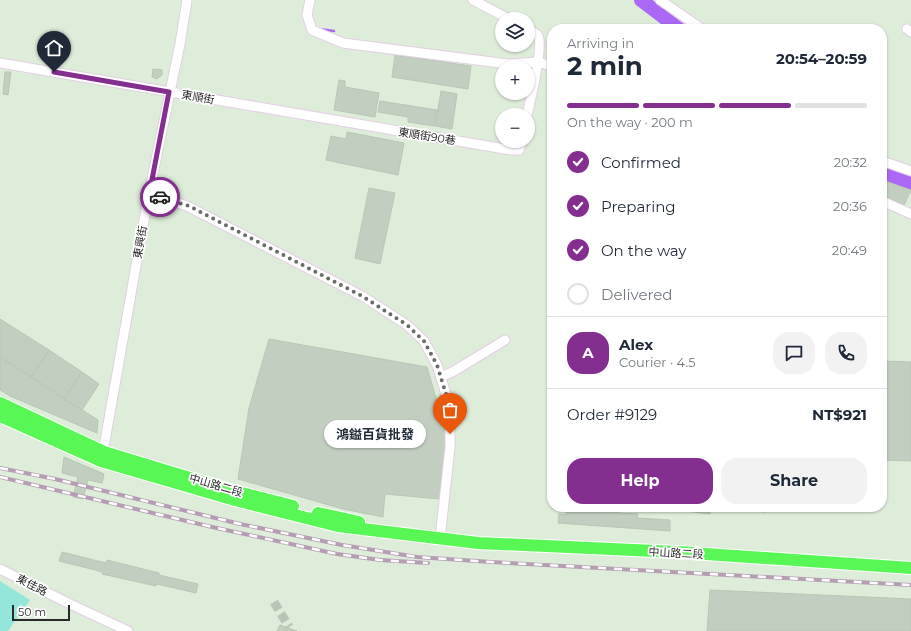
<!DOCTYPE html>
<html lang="en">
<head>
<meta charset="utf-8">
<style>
	body { margin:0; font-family:Montserrat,"Noto Sans TC",sans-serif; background:#f2f2f3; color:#1f2937; height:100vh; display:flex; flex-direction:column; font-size:15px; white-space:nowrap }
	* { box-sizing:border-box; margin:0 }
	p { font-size:13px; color:#747a83 }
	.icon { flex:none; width:22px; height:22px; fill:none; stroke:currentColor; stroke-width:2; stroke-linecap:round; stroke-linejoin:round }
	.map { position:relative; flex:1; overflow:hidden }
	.side { position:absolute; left:547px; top:24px; width:340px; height:488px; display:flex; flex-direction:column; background:#fff; border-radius:16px; box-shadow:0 1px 3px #0004 }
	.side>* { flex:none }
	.fabs { position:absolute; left:495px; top:12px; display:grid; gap:8px }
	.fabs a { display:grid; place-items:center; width:40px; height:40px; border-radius:50%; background:#fff; box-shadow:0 1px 3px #0004; font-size:20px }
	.scale { position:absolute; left:12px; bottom:10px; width:58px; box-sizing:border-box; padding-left:4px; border:2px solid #292929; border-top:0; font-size:11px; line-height:14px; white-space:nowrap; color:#292929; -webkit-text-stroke:3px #fff; paint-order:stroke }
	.pin { position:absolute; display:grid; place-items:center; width:34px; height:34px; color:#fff; margin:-41px -17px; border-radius:50% 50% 50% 0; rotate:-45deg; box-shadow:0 0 4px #0007 }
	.pin .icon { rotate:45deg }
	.courier { position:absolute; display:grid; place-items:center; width:40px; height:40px; margin:-20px; border:3px solid #842e8f; border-radius:50%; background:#fff; color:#222; box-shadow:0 1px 5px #0007 }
	.bubble { position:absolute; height:28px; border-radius:14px; background:#fff; box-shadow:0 1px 3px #0004; font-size:13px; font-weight:700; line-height:28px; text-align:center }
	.summary em { font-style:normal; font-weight:700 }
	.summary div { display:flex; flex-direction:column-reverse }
	.summary { display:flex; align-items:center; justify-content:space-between; height:68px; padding:0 20px }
	h1 { font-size:26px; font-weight:700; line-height:30px }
	.bar { display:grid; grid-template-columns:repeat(4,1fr); gap:6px 4px; align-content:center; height:48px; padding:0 20px }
	.bar i { height:5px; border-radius:3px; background:#e0e1e3 }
	.bar .active { background:#842e8f }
	.bar p { grid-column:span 4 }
	.line { display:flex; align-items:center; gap:10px; padding:0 20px; border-top:1px solid #e0e1e3 }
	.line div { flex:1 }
	.round { display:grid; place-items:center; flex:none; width:42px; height:42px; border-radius:16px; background:#f2f2f3 }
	ol { padding:0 20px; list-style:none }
	li { display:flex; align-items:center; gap:12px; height:44px }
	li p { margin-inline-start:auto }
	li .icon { padding:4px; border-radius:50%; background:#842e8f; color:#fff; stroke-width:4 }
	li:last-child { color:#747a83 }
	li i { width:22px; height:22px; border:2px solid #e0e1e3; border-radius:50% }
	.primary-button { display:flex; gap:8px; margin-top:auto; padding:8px 20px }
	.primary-button a { flex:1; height:46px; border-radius:16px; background:#842e8f; color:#fff; font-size:16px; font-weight:700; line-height:46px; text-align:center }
	.primary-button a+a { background:#f2f2f3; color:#1f2937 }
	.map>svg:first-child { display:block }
</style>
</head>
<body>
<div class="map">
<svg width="911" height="631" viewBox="0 0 911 631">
	<rect width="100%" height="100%" fill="#deecda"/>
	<polygon fill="#94e6db" points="0,581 30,600 8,631 0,631"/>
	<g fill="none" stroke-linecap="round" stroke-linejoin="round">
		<polyline stroke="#aa68f4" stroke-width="2.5" points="319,29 334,31"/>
		<g stroke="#aa68f4" stroke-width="14">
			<polyline points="641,0 679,29"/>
			<polyline points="882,172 911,183"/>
		</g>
	</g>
	<g fill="#c2cec0" stroke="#b7c8b4">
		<polygon points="395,55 471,66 468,89 392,77"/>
		<polygon points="153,69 162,70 162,75 157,79 152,77"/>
		<polygon points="5,72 11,72 8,95 3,94"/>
		<polygon points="339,80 345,81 345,87 379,93 375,117 334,110"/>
		<polygon points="441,91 457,94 452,129 435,126"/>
		<polygon points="380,101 437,110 434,126 408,122 408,117 378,112"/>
		<polygon points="347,132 404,143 398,175 326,160 331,136 346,139"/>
		<polygon points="882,180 911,190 904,205 882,195"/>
		<polygon points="369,188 395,193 380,264 355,258"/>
		<polygon points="0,319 49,350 31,377 0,357"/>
		<polygon points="269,339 427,367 450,447 440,499 385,494 383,517 343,509 238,479 249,408"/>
		<polygon points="49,350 82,372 64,399 31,377"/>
		<polygon points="0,357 98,420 97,433 10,396 0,390"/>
		<polygon points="882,361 911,362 911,461 882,460"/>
		<polygon points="82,372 99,384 82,410 64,399"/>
		<polygon points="64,457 104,474 102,483 88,480 83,499 73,497 78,477 62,473"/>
		<polygon points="581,507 619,510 618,513 638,514 637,518 670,520 670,531 558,523 559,514 566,515 566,512 571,512 571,508 580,509"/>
		<polygon points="686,507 711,507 710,514 686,511"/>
		<polygon points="735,507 765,507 765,512 735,509"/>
		<polygon points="62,552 106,563 107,560 159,573 159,575 198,584 196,593 157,584 156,586 102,574 103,572 59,561"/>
		<polygon points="710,590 911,599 911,631 707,631"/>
		<polygon points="280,625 297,631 277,631"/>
	</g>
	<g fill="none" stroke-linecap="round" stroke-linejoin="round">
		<polyline stroke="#bac5b7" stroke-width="9" stroke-dasharray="9 4.5" stroke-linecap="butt" points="274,602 289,627"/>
		<g stroke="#e3cfe3" stroke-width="11">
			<g id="minor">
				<polyline points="310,0 307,15 312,30 343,43 508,64 538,62 552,66"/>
				<polyline points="473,0 509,19"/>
				<polyline points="660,0 702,29"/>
				<polyline points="907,29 911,32"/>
				<polyline points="0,63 511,150 519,150 522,141"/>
				<path d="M527,115C530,102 544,46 538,36C536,33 531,31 528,29"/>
				<polyline points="882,161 911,171"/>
				<polyline points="149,195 168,199 189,207 362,296 407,325 424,341 437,365 450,407 450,447 440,539"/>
				<polyline points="882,201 911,214"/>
				<polyline points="441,377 454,371 505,340"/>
				<polyline points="102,458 148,198 180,44 187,0"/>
				<polyline points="0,569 70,604 128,631"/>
			</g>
		</g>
		<g stroke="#fff" stroke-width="14">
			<g id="major">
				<polyline points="0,403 104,452 226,489 293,506"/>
				<polyline points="0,416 101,461 235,500 338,526 478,543 677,552 911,568"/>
				<polyline points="318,513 359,522"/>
			</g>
		</g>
		<use href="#minor" stroke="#fff" stroke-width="9"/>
		<use href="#major" stroke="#59f755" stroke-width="12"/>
		<g stroke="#b59db3" stroke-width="4">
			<g id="rail">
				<polyline points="0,468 55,479 240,524 342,545 417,557 491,562 911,585"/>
				<polyline points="0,477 212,527 337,554 380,560 428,563"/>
			</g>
		</g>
		<use href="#rail" stroke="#fff" stroke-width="2.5" stroke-dasharray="8" stroke-linecap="butt"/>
	</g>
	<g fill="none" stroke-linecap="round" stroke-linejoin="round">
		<polyline stroke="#686d67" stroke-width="4" stroke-dasharray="0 7.2" points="160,197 189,206 362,296 407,325 424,341 437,365 450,407 450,434"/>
		<polyline stroke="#842e8f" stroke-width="5" points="54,72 169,92 149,195 160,197"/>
	</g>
	<g text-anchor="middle" stroke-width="3.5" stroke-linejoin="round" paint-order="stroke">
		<g font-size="11" fill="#292929" stroke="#fff">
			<text transform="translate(198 97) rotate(10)" y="4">東順街</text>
			<text transform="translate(427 136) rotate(9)" y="4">東順街90巷</text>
			<text transform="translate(140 242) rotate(-80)" y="4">東興街</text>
			<text transform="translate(216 485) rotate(16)" y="4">中山路二段</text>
			<text transform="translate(676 553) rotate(3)" y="4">中山路二段</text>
			<text transform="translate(32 585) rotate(27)" y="4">東佳路</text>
		</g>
	</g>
</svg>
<div class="fabs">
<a><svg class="icon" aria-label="layers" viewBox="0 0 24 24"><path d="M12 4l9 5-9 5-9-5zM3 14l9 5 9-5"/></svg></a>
<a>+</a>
<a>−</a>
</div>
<div class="scale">50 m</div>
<div class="pin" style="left:450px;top:434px;background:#ea580c"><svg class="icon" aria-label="bag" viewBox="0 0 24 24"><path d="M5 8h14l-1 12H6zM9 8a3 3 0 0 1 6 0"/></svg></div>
<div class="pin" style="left:54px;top:72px;background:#1f2937"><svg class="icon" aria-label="home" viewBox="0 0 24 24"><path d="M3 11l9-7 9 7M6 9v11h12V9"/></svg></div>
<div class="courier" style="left:160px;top:197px"><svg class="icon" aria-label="car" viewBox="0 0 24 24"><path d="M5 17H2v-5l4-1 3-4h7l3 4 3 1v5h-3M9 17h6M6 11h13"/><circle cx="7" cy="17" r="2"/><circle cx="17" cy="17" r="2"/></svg></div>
<div class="bubble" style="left:324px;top:420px;width:102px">鴻鎰百貨批發</div>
<section class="side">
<div class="summary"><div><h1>2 min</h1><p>Arriving in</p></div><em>20:54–20:59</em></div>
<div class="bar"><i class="active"></i><i class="active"></i><i class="active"></i><i></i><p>On the way · 200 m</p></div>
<ol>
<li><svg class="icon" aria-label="check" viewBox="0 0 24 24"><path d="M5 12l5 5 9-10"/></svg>Confirmed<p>20:32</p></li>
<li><svg class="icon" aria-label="check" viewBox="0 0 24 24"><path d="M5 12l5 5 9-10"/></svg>Preparing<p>20:36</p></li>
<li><svg class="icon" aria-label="check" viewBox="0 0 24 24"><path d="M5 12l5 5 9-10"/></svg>On the way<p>20:49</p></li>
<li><i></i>Delivered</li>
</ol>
<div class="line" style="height:72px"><b class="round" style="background:#842e8f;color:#fff">A</b><div><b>Alex</b><p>Courier · 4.5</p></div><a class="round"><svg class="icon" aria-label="chat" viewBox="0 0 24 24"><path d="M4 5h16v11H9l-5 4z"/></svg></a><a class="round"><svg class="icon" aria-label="phone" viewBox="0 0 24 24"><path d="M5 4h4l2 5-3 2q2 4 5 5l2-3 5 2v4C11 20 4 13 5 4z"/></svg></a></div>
<div class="line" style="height:52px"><div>Order #9129</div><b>NT$921</b></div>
<div class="primary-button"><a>Help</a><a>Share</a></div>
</section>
</div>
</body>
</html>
